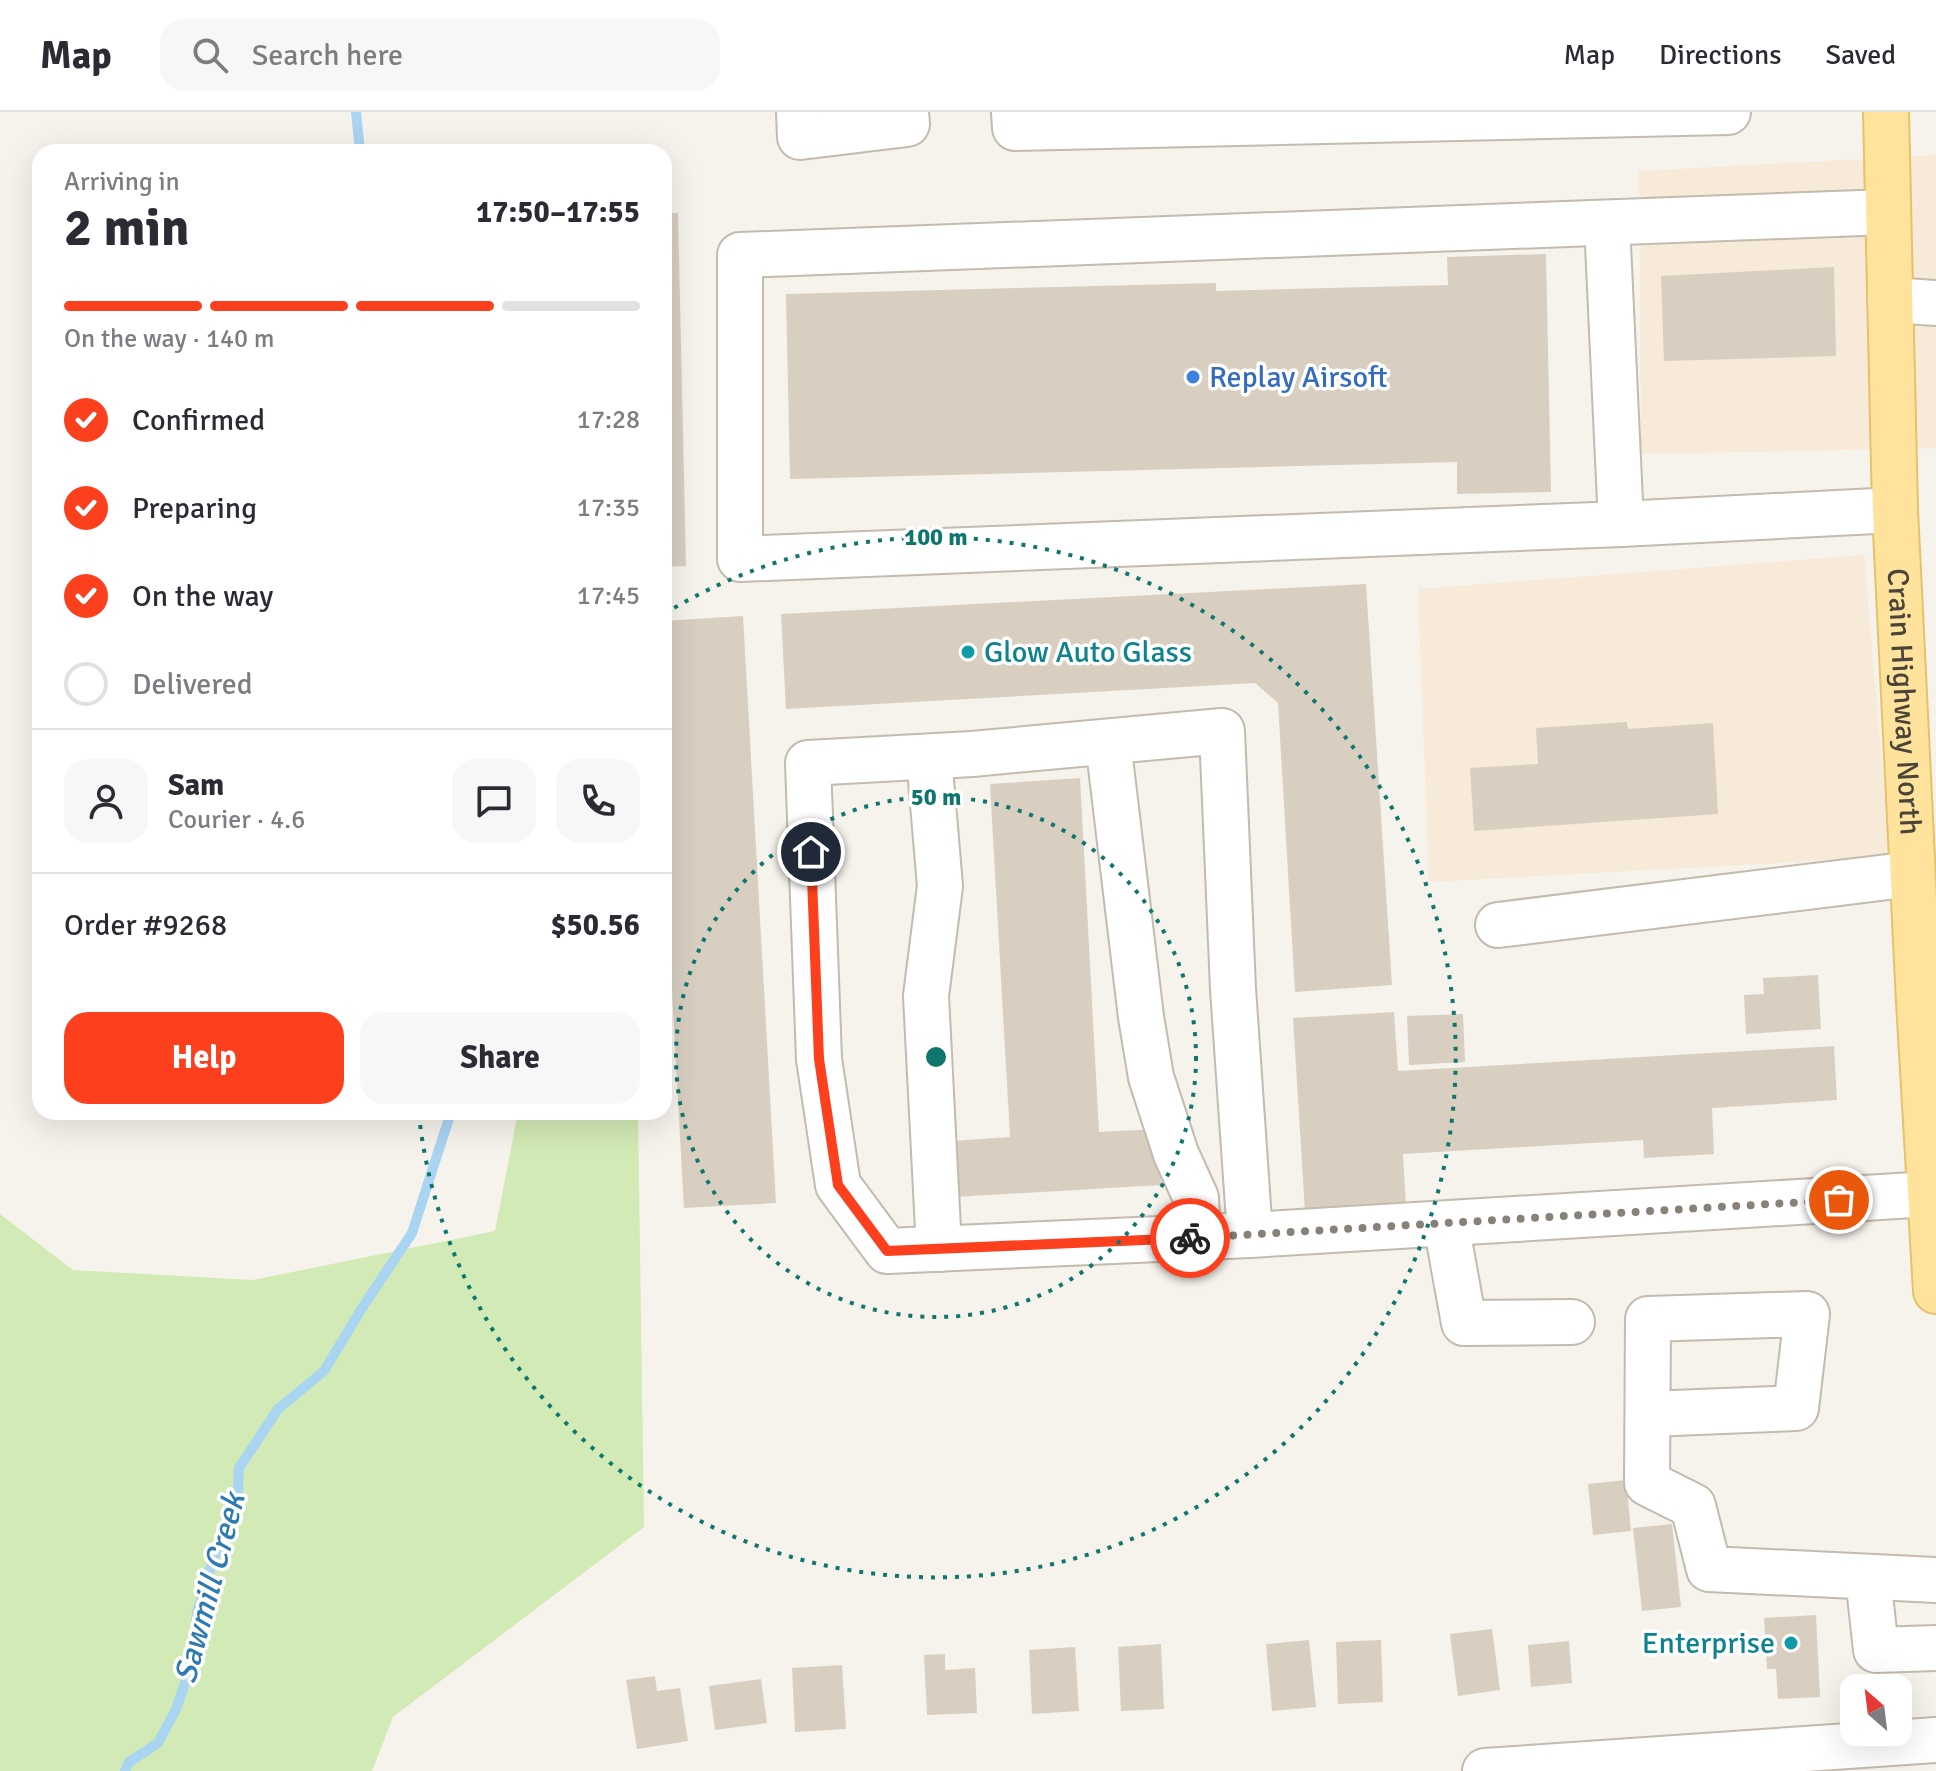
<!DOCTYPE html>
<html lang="en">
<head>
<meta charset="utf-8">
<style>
	body { margin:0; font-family:Signika,sans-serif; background:#f7f7f7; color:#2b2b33; height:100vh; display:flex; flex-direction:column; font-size:30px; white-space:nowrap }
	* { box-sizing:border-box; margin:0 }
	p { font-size:26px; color:#7c7c81 }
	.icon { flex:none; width:44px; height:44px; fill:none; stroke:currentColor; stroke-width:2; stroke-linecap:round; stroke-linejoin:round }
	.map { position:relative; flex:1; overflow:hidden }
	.drawer { position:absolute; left:32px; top:32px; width:640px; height:976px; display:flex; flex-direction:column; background:#fff; border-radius:24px; box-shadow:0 8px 32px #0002 }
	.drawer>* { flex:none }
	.needle { width:52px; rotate:332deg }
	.controls { position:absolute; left:1840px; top:1562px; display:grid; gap:16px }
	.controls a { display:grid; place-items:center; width:72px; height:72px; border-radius:16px; background:#fff; box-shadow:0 8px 32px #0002; font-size:40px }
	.pin { position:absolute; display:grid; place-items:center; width:68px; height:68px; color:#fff; margin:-34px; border:4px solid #fff; border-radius:50%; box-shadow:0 2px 8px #0007 }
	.courier { position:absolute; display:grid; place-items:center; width:80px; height:80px; margin:-40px; border:6px solid #fc3f1d; border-radius:50%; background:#fff; color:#222; box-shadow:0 2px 10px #0007 }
	.headline em { font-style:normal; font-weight:800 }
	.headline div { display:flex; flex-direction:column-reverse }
	.headline { display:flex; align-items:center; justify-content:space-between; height:136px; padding:0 32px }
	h1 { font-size:52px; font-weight:800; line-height:60px }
	.bar { display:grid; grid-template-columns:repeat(4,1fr); gap:12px 8px; align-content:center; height:96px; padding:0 32px }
	.bar i { height:10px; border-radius:6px; background:#e1e1e2 }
	.bar .current { background:#fc3f1d }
	.bar p { grid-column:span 4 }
	.line { display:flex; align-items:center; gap:20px; padding:0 32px; border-top:2px solid #e1e1e2 }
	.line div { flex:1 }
	.round { display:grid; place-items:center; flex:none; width:84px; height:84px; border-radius:24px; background:#f7f7f7 }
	ol { padding:0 32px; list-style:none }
	li { display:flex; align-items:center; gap:24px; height:88px }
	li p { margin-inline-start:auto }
	li .icon { padding:8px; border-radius:50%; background:#fc3f1d; color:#fff; stroke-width:4 }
	li:last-child { color:#7c7c81 }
	li i { width:44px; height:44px; border:4px solid #e1e1e2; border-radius:50% }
	.cta { display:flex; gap:16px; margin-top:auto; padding:16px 32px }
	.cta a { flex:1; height:92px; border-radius:24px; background:#fc3f1d; color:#fff; font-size:32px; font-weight:800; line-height:92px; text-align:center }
	.cta a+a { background:#f7f7f7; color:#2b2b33 }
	header { display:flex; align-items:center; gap:48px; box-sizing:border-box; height:112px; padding:0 40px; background:#fff; border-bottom:2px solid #e1e1e2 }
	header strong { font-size:38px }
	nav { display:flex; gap:44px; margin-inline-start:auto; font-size:28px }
	.search { width:560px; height:72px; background:#f7f7f7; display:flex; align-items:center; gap:20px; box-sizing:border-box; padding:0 28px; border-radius:24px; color:#7c7c81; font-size:30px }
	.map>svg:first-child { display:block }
</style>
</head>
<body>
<header>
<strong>Map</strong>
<div class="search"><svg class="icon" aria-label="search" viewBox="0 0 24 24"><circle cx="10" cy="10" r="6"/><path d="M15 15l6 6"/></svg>Search here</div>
<nav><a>Map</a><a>Directions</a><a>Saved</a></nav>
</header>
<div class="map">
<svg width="1936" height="1659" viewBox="0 0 1936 1659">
	<rect width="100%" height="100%" fill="#f6f3ec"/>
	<g fill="#f7ead8">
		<polygon points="1936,43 1936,336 1641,342 1639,59"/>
		<polygon points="1864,443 1890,745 1429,770 1418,477"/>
	</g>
	<polygon fill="#d2eab5" points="518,1000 638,1000 644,1415 393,1605 372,1659 0,1659 0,1102 73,1158 253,1168 495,1119"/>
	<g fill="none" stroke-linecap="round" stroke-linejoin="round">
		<g stroke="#a9d4f2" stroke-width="10">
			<polyline points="356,0 360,40"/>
			<polyline points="125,1659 129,1650 158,1631 176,1597 192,1551 197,1500 214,1445 237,1395 239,1356 278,1297 324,1259 362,1196 412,1121 451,1000"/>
		</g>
	</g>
	<g fill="#d8cfc1">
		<polygon points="664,101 678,101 686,454 664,455"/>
		<polygon points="1546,142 1551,380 1457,382 1457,350 790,367 786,182 1216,171 1216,179 1448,173 1447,145"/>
		<polygon points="1834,155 1836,244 1664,249 1661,164"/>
		<polygon points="1366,472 1392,873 1295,880 1278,591 1255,571 786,597 781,502"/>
		<polygon points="743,504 776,1091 684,1096 664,736 664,509"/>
		<polygon points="1627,610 1628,617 1713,611 1718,702 1474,719 1470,656 1538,652 1536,616"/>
		<polygon points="1080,666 1099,1020 1158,1017 1161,1073 955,1085 952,1029 1010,1025 990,672"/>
		<polygon points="1818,863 1821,917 1746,922 1744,883 1764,882 1763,866"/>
		<polygon points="1394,900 1398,959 1834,934 1837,988 1712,996 1714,1042 1644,1046 1643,1028 1403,1042 1406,1093 1305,1100 1293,906"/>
		<polygon points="1463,902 1465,950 1409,953 1407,904"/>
		<polygon points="1626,1368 1631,1419 1593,1423 1588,1372"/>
		<polygon points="1672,1412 1681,1495 1642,1499 1633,1416"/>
		<polygon points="1816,1503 1820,1585 1778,1587 1776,1557 1767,1557 1764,1506"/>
		<polygon points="1492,1517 1500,1578 1458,1584 1450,1522"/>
		<polygon points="1309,1528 1316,1595 1272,1599 1266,1532"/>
		<polygon points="1381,1528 1383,1590 1338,1592 1336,1530"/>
		<polygon points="1569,1529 1572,1571 1531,1575 1528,1533"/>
		<polygon points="1161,1532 1164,1597 1121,1599 1118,1535"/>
		<polygon points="1075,1535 1079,1599 1032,1602 1029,1538"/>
		<polygon points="945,1542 945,1558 975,1556 977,1601 927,1603 924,1543"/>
		<polygon points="842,1553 846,1617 795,1620 792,1556"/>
		<polygon points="655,1564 657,1579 680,1576 688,1629 637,1637 626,1568"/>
		<polygon points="761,1567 767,1611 715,1618 709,1574"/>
	</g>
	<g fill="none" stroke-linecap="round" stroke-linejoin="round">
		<g stroke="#c2bbae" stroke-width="48">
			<g id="minor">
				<polyline points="799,0 800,25 907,12 906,0"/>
				<polyline points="1014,0 1015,16 1728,0"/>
				<polyline points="1888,100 740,143 740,447 1621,412 1895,398"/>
				<polyline points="1607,111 1621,412"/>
				<polyline points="1890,188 1936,191"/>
				<polyline points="1108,630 1141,905 1151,965 1176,1042 1196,1086 1198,1125"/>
				<polyline points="929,645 940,774 926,884 939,1137"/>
				<polyline points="1498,813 1912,762"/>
				<polyline points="1446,1112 1464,1211 1572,1210"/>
				<polyline points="1250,1123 1233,877 1222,619 972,642 808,651 819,947 838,1073 887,1139 1250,1123 1930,1082"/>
				<polyline points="1648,1302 1796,1296 1807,1202 1648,1207 1647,1371 1693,1394 1709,1457 1936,1468"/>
				<polyline points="1868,1465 1876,1538 1936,1536"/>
				<polyline points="1485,1659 1936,1628"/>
			</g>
		</g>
		<g stroke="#e6c16a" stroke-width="48">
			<g id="major">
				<path id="s1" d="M1886,0L1895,398L1919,890L1936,1179"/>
			</g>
		</g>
		<use href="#minor" stroke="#fff" stroke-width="44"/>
		<use href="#major" stroke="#ffe39c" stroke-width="44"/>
	</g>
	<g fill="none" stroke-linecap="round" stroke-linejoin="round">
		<polyline stroke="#878178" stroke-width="8" stroke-dasharray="0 14.4" points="1190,1126 1839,1088"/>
		<polyline stroke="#fc3f1d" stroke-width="10" points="811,740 819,947 838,1073 887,1139 1190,1126"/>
	</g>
	<g fill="none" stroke="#0f766e" stroke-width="4" stroke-dasharray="4 8">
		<circle cx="936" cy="945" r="260"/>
		<path d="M664 502A520 520 0 1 1 419 1004"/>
	</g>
	<circle fill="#3f7fe0" stroke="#fff" stroke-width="3" cx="1193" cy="265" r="8"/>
	<g fill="#0f9aa8" stroke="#fff" stroke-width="3">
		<circle cx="968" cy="540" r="8"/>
		<circle cx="1791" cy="1531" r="8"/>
	</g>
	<g text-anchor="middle" stroke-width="7" stroke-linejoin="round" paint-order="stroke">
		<g font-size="30" fill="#366cbe" stroke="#fff" text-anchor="start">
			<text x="1209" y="275">Replay Airsoft</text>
		</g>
		<g font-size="30" fill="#0d838f" stroke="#fff" text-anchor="start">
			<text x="984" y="550">Glow Auto Glass</text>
			<text x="1775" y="1541" text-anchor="end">Enterprise</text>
		</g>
		<g font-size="30" fill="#4b4439" stroke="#fff">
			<text dy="10" stroke="none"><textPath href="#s1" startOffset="590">Crain Highway North</textPath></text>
		</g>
		<g font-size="32" font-style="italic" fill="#2e7ab2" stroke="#fff">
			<text transform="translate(209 1476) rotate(-75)" y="11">Sawmill Creek</text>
		</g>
	</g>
	<circle cx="936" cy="945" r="12" fill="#0f766e" stroke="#fff" stroke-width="4"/>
	<g font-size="24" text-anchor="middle" font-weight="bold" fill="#0f766e" stroke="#fff" stroke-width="7" stroke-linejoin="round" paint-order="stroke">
		<text x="936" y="433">100 m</text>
		<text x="936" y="693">50 m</text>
	</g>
</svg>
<div class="controls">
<a><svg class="needle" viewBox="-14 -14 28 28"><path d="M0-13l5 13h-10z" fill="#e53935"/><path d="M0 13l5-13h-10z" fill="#7c7c81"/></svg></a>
</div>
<div class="pin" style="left:1839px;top:1088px;background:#ea580c"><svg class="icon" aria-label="bag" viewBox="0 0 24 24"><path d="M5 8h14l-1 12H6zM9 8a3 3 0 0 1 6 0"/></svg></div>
<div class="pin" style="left:811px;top:740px;background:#1f2937"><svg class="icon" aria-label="home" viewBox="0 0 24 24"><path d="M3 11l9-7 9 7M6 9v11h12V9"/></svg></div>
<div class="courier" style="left:1190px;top:1126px"><svg class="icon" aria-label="bike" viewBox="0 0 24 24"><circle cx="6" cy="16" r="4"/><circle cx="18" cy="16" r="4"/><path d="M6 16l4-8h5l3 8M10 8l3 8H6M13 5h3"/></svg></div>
<section class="drawer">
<div class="headline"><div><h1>2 min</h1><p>Arriving in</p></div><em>17:50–17:55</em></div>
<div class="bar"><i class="current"></i><i class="current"></i><i class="current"></i><i></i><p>On the way · 140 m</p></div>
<ol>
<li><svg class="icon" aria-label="check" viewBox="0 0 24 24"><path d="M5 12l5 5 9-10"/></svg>Confirmed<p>17:28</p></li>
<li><svg class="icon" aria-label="check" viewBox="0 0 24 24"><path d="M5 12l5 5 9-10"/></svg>Preparing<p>17:35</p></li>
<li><svg class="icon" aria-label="check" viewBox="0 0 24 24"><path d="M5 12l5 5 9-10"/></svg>On the way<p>17:45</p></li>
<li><i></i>Delivered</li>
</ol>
<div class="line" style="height:144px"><a class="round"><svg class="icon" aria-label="person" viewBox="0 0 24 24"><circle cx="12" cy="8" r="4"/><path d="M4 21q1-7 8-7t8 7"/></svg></a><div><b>Sam</b><p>Courier · 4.6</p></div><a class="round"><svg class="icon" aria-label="chat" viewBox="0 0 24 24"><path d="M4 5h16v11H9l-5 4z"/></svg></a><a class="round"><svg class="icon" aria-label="phone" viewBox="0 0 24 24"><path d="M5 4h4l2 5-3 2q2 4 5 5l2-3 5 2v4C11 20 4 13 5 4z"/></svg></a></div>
<div class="line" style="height:104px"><div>Order #9268</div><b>$50.56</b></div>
<div class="cta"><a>Help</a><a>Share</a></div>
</section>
</div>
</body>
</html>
